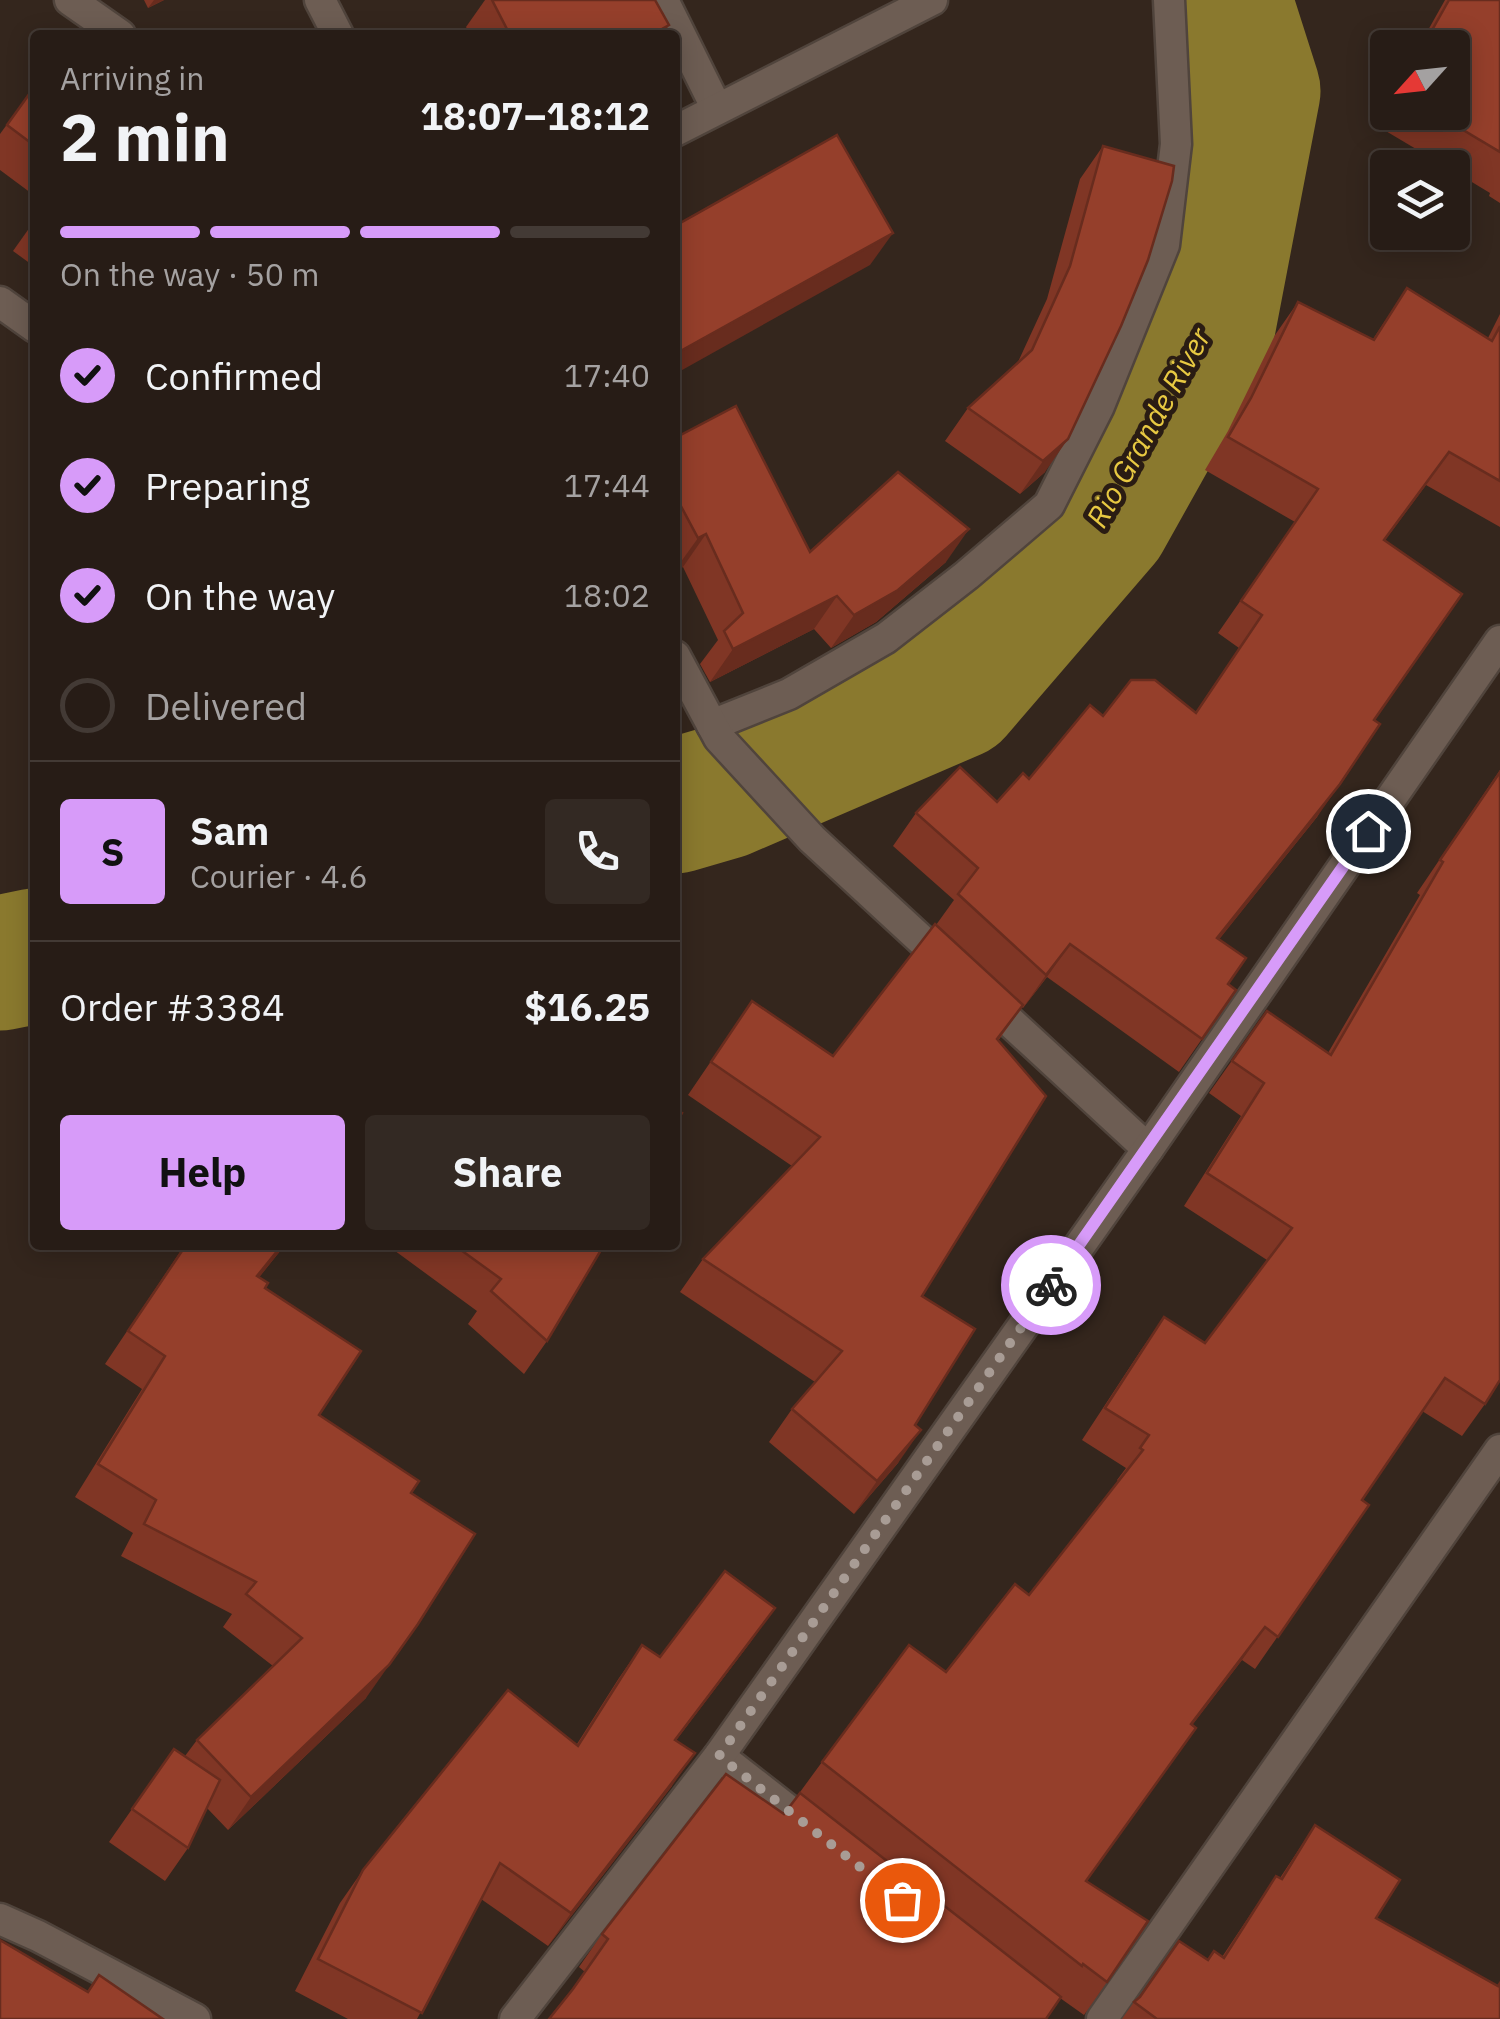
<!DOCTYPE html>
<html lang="en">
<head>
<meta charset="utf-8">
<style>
	body { margin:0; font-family:"IBM Plex Sans",sans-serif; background:#332923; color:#f1f3f6; height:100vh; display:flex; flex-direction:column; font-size:38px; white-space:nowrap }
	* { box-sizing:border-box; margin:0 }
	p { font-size:32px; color:#a4a1a1 }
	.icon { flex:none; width:55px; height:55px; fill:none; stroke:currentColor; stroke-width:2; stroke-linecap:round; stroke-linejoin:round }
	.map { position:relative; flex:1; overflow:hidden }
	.details { position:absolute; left:30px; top:30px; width:650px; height:1220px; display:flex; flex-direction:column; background:#271c16; border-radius:10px; box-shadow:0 5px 25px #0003,0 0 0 2px #433a35 }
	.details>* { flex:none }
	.needle { width:65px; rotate:243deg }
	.fabs { position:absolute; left:1370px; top:30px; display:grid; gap:20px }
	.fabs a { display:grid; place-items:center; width:100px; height:100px; border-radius:10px; background:#271c16; box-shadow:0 5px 25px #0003,0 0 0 2px #433a35; font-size:50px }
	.pin { position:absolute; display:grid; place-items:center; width:85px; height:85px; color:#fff; margin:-42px; border:5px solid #fff; border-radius:50%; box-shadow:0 2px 10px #0007 }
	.courier { position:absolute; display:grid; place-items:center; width:100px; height:100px; margin:-50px; border:8px solid #d79bf9; border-radius:50%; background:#fff; color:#222; box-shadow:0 2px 12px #0007 }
	.headline em { font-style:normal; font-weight:800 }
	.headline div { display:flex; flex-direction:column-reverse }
	.headline { display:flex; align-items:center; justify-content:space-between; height:170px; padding:0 30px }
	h1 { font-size:65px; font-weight:800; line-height:75px }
	.bar { display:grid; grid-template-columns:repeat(4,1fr); gap:15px 10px; align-content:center; height:120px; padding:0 30px }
	.bar i { height:12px; border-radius:8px; background:#433a35 }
	.bar .current { background:#d79bf9 }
	.bar p { grid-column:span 4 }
	.line { display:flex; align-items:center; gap:25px; padding:0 30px; border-top:2px solid #433a35 }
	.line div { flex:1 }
	.round { display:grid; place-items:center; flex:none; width:105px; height:105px; border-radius:10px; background:#332923 }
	ol { padding:0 30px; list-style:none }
	li { display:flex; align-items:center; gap:30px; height:110px }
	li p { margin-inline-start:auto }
	li .icon { padding:10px; border-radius:50%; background:#d79bf9; color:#111; stroke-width:4 }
	li:last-child { color:#a4a1a1 }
	li i { width:55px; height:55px; border:5px solid #433a35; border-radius:50% }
	.cta { display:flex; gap:20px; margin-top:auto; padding:20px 30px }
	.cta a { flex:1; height:115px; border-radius:10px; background:#d79bf9; color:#111; font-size:40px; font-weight:800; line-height:115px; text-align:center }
	.cta a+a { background:#332923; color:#f1f3f6 }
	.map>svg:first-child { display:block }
</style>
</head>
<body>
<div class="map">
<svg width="1500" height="2019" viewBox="0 0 1500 2019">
	<rect width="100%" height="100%" fill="#34261d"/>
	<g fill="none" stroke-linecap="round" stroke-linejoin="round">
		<g stroke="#8a792e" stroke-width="135">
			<polyline points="675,806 723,792 955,692 1103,520 1206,336 1253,91 1224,0"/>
			<polyline points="0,963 35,956"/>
		</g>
		<g stroke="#50443c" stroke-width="35">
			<polyline id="service" points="712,725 789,694 886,638 967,575 1049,505 1099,406 1164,245 1176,144 1169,0"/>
		</g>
		<g stroke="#50443c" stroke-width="35">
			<g id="minor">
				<polyline points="70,0 120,35"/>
				<polyline points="320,0 338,35"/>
				<polyline points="663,0 717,109"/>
				<polyline points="675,131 932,0"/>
				<polyline points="0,302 35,327"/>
				<polyline points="675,656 719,738 812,839 1148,1149"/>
				<polyline points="719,1756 820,1835"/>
				<polyline points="0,1919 38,1936 195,2019"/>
				<polyline points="515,2019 719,1756 1148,1149 1500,641"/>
			</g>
		</g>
		<g stroke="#50443c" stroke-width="35">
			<polyline id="tertiary" points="1102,2019 1500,1450"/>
		</g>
		<use href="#service" stroke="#6d5d53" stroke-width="30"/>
		<use href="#minor" stroke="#6d5d53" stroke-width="30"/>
		<use href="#tertiary" stroke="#6d5d53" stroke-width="30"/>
	</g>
	<g fill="#803625">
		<polygon points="144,0 164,0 148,8"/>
		<polygon points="485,0 655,0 669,25 662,35 471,35 466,27"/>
		<polygon points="1445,0 1500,0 1500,203 1489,196 1490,193 1452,170 1452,168 1448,168 1374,124 1388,101 1388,112 1452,112 1452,48 1418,48"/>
		<polygon points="35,86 35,196 0,170 0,134"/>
		<polygon points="1103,146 1045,472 1020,494 945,441 968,408 1018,362 1047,299 1080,179"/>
		<polygon points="35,220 35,267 13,251"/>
		<polygon points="1407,288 1488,338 1500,314 1500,527 1426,485 1385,540 1374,720 1317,817 1219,939 1228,984 1236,990 1179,1072 1047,977 1023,1008 1022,1007 998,1041 922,1296 915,1425 898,1463 854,1514 769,1442 792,1409 815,1382 680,1292 703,1259 792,1166 688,1095 752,1001 833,1056 936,925 954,900 893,846 916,813 997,802 1029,779 1103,716 1195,713 1239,648 1218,633 1295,522 1205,470 1228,431 1275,335 1298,302 1373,339"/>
		<polygon points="675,438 810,552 946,562 876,622 831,648 814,629 710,682 700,664 718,640 683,567 675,571"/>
		<polygon points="1500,770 1485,1404 1462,1436 1422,1411 1362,1500 1369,1505 1255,1669 1242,1660 1192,1725 1087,1881 1107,1982 1084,2015 1060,1998 572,1990 585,1972 579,1967 602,1934 784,1814 822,1762 946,1672 1029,1595 1118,1481 1117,1480 1126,1468 1082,1440 1141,1350 1164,1317 1205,1343 1267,1260 1184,1206 1241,1116 1209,1093 1267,1011 1328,1053 1420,895 1417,893"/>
		<polygon points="177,1245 285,1245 259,1277 319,1415 411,1493 366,1698 228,1830 207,1808 188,1848 165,1881 109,1842 174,1749 185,1756 197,1740 273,1666 223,1627 232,1614 121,1556 133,1533 75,1497 142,1389 105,1364 182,1249"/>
		<polygon points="387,1245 604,1245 547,1341 524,1374 468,1324 477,1311"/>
		<polygon points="752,1640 676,1740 672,1786 548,1946 481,1899 417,2019 348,2019 295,1991 340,1903 363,1870 577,1744 619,1678 642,1645 660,1657"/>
		<polygon points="1315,1825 1376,1918 1500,2019 1122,2019 1134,2002 1208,1960 1222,1957 1276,1876 1280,1878"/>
	</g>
	<g fill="#682c1e">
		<polygon points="154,0 164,0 148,8"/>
		<polygon points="669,25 662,35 651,35"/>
		<polygon points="893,233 870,265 675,374 675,354"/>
		<polygon points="1068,439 1045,472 1020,494 1043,461"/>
		<polygon points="969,529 946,562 876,622 831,648 854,615"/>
		<polygon points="706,534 683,567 675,570 698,538"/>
		<polygon points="837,596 814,629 710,682 733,649"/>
		<polygon points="1340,784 1317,817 1194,971 1217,938"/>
		<polygon points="1070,944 1047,977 1023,1008 1046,975"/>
		<polygon points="282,1245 285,1245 234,1309 257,1276"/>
		<polygon points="921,1430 898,1463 854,1514 877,1481"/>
		<polygon points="775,1608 752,1640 652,1772 675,1740"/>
		<polygon points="418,1624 366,1698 228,1830 251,1797"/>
		<polygon points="1265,1627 1242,1660 1168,1757 1191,1724"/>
		<polygon points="695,1753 672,1786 548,1946 571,1913"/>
	</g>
	<g fill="#953f2b" stroke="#682c1e" stroke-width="2.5">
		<polygon points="492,0 655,0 669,25 651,35 510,35"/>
		<polygon points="1449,0 1500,0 1500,152 1433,112 1452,112 1452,48 1422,48"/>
		<polygon points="35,86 35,146 7,125"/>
		<polygon points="837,135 893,233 675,354 675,226"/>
		<polygon points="1103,146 1174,166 1172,181 1148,260 1121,326 1068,439 1043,461 968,408 1032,350 1070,266"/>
		<polygon points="1407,288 1492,341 1500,326 1500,481 1449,452 1384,540 1462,594 1374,720 1380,724 1340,784 1217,938 1246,958 1228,984 1236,990 1202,1039 1070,944 1046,975 958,894 978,868 916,813 960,767 997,802 1023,773 1029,779 1090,705 1103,716 1131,680 1155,680 1196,713 1262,615 1241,601 1318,489 1228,437 1251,398 1298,302 1374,340"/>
		<polygon points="736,406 810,552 898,472 969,529 898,590 854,615 837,596 733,649 724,631 743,613 706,534 698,538 675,495 675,438"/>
		<polygon points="1500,772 1500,1380 1485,1404 1445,1378 1362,1500 1369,1505 1278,1637 1265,1627 1191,1724 1196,1728 1086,1881 1148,1921 1107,1982 1083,1964 1082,1966 822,1762 909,1645 946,1672 1015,1584 1029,1595 1143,1450 1140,1448 1149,1435 1105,1408 1164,1317 1205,1343 1292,1228 1207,1173 1264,1083 1232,1061 1267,1011 1331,1055 1443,862 1440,860"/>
		<polygon points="935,924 1023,1005 997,1039 1046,1096 922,1296 975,1329 915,1425 921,1430 877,1481 792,1409 842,1351 703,1259 820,1137 711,1062 752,1001 833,1056"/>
		<polygon points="675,1109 682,1113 675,1125"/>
		<polygon points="186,1245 282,1245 257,1276 268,1283 265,1288 361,1351 319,1415 419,1481 411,1493 475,1534 418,1624 389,1665 251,1797 197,1740 302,1638 246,1594 256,1582 144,1524 156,1500 98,1464 165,1356 128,1331"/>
		<polygon points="454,1245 604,1245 547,1341 491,1291 501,1279"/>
		<polygon points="725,1571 775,1608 675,1740 695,1753 571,1913 500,1863 422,2013 318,1959 363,1870 508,1690 578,1746 642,1645 660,1657"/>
		<polygon points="174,1749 220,1780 188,1848 132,1809"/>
		<polygon points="726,1774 784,1814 800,1793 1061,1997 1046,2019 549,2019 573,1989 608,1939 602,1934"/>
		<polygon points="1315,1825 1400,1880 1376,1918 1498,1986 1500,1983 1500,2019 1157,2019 1134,2002 1140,1997 1179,1941 1208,1960 1214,1951 1224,1958 1276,1876 1282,1879"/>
		<polygon points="0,1940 88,1992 99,1975 163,2019 0,2019"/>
	</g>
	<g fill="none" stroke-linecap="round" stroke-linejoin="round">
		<polyline stroke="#a89c95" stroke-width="10" stroke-dasharray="0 18" points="902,1900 719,1756 1051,1285"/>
		<polyline stroke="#d79bf9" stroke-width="12" points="1051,1285 1368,831"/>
	</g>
	<g text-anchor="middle" stroke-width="10" stroke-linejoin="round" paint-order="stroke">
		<g font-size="30" font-style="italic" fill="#e8c942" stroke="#2a1c13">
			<text transform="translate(1149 428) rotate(-61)" y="10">Rio Grande River</text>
		</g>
	</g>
</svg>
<div class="fabs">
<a><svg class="needle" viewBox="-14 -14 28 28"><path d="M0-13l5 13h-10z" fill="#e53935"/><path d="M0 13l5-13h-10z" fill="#a4a1a1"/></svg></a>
<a><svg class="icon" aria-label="layers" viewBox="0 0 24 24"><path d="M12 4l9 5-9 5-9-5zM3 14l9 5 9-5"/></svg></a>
</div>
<div class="pin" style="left:902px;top:1900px;background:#ea580c"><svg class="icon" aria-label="bag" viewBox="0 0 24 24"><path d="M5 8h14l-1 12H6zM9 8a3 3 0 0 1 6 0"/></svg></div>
<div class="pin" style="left:1368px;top:831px;background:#1f2937"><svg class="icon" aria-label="home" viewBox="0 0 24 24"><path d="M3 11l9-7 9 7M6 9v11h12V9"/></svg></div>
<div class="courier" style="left:1051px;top:1285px"><svg class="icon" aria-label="bike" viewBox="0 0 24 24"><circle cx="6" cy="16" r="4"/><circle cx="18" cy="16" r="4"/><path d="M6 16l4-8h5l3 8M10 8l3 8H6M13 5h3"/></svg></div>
<section class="details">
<div class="headline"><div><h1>2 min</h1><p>Arriving in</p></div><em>18:07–18:12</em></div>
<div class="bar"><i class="current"></i><i class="current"></i><i class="current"></i><i></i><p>On the way · 50 m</p></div>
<ol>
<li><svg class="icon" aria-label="check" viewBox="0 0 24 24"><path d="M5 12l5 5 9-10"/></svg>Confirmed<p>17:40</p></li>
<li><svg class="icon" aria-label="check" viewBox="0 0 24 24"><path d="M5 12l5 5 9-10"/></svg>Preparing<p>17:44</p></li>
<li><svg class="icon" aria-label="check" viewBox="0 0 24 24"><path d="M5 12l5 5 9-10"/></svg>On the way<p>18:02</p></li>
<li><i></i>Delivered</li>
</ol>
<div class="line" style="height:180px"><b class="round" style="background:#d79bf9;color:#111">S</b><div><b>Sam</b><p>Courier · 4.6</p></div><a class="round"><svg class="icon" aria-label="phone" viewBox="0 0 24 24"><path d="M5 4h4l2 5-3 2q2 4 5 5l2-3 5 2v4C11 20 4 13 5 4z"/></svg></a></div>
<div class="line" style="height:130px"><div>Order #3384</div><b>$16.25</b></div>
<div class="cta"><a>Help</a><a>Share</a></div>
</section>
</div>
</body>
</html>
